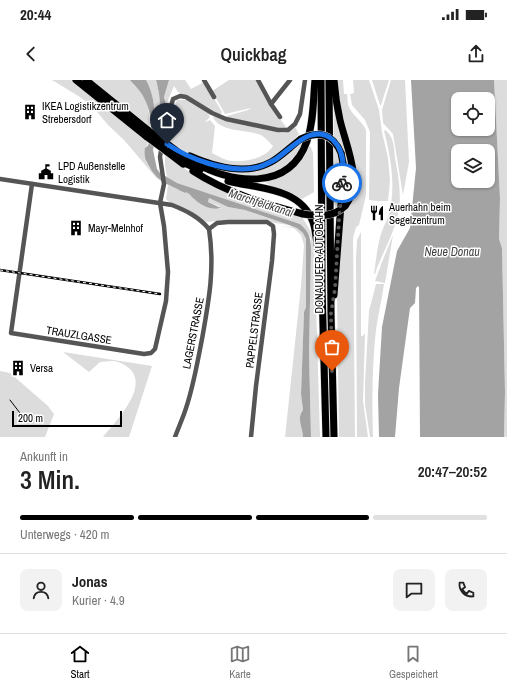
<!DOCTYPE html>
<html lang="de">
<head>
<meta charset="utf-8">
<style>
	body { margin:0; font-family:"Archivo Narrow",sans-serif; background:#f2f2f2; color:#222; height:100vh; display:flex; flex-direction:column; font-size:15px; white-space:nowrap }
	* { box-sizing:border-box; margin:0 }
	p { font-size:13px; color:#767676 }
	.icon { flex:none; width:22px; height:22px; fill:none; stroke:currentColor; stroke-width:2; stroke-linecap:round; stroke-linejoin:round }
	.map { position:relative; height:357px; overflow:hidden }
	.drawer { display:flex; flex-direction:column; background:#fff; flex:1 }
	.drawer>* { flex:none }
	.fabs { position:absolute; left:451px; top:12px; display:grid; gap:8px }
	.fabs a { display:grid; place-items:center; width:44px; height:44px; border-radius:8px; background:#fff; box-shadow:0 1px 3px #0004; font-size:20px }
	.scale { position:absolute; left:12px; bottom:10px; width:110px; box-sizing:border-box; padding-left:4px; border:2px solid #000; border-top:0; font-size:11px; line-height:14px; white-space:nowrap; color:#000; -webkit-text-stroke:3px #fff; paint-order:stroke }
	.pin { position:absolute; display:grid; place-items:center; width:34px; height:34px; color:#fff; margin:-41px -17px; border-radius:50% 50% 50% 0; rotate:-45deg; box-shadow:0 0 4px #0007 }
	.pin .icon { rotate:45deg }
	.courier { position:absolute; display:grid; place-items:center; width:40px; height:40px; margin:-20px; border:3px solid #1a73e8; border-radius:50%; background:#fff; color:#222; box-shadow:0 1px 5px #0007 }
	.overview em { font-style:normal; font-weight:600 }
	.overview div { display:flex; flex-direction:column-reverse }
	.overview { display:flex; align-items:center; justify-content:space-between; height:68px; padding:0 20px }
	h1 { font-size:26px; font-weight:600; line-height:30px }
	.bar { display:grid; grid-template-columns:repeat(4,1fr); gap:6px 4px; align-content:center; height:48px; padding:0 20px }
	.bar i { height:5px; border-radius:3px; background:#e0e0e0 }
	.bar .current { background:#000 }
	.bar p { grid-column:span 4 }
	.line { display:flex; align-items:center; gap:10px; padding:0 20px; border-top:1px solid #e0e0e0 }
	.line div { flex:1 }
	.round { display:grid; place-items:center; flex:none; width:42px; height:42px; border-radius:8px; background:#f2f2f2 }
	.status { display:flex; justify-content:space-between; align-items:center; height:28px; padding:0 20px; background:#fff; direction:ltr }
	.status svg { height:11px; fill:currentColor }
	header { display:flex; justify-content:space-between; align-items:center; height:52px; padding:0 20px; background:#fff; font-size:18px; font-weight:600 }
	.tab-bar { display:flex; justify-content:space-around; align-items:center; height:56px; border-top:1px solid #e0e0e0; background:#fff; font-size:11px; color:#767676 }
	.tab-bar a { display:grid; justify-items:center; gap:2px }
	.tab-bar .current { color:#000 }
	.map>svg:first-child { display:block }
</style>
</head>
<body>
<div class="status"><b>20:44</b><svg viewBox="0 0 49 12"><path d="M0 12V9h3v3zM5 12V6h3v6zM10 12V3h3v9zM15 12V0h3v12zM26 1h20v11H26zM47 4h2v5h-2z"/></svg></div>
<header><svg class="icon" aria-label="back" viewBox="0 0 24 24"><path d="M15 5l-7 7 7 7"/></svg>Quickbag<svg class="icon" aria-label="share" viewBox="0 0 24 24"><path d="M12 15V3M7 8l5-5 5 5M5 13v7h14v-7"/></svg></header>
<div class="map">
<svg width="507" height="357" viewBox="0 0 507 357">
	<rect width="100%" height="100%" fill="#fff"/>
	<g fill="#dcdcdc">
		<path d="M52,0H71L108,28C111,36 119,38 126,42C134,48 141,56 148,62L146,68V82L159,101L124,60L108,45L93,27L80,17Z"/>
		<path d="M90,0H130C133,5 137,8 141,12C149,21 149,36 150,47Z"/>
		<path d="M146,0H156C159,11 163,31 156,40C153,35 154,32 154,28C154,19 150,7 146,0Z"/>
		<polygon points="169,0 185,0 191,9 204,2 222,32 221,34 217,34 178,12 174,6 166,25 164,17"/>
		<polygon points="229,0 256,0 270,26 287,48 284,49 228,38 227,36 248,30 251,28 225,34 212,11"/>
		<path d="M337,0H343L344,14H347C348,18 347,23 349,27C353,36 362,41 366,50V115L359,145L356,147L353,158L355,357H339L337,213L341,134C368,112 351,77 344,49C340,33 338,16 337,0Z"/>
		<polygon points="353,0 369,0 379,30 382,52 388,78 390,101 388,121 378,121 369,120 370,52 365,40 352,25 350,14 354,13"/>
		<polygon points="372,0 389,0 381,25 380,25"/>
		<polygon points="391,0 405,0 409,82 403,115 393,54 383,43 382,30"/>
		<polygon points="494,0 507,0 507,357 504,357 505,312 502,168 499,159 500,118"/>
		<path d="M177,20H187L208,33L210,37L205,42H206L210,40L215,46L212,73C218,76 226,81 233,81C246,82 266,78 273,66C269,62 266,58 261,55C247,49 220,53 213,37L214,36L243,45L283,53L290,51L295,47L299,54C294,63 285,69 276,75C270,79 264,82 257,85C237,91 209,82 190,74C182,70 174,64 166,59L173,30Z"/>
		<polygon points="334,29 335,29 351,98 348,116 342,126 346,90 334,57"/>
		<path d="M385,50C394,56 394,68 395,78C399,99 403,121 396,142C391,158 383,173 377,188L375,194H374C376,181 377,167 381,154C383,147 387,141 389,134C396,107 391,77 384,51Z"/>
		<path d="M304,62C301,67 298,73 294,78C277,99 247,98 222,92C214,90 207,85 199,82L253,91Z"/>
		<path d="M334,65C345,85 340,108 337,130L335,131Z"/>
		<polygon points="309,66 311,67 313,73 314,112 302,119 284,110 270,107 269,104 265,103 291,90 306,73"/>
		<polygon points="165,75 194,95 302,137 314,157 320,357 311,357 309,273 311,170 311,158 300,144 177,103 167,98 165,85"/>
		<path d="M168,105L188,113L194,119L210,128L221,129L219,126L208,122L209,118L228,127L245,130L289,145L297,148L303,153L306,159V227L304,232L301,314L303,330C296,339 303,348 303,357H285L301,206L304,165L301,155L294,148L279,146L292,147L289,145L255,140H228L208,142L203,141L169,122L166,119Z"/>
		<polygon points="361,152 361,256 363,256 365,253 363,321 368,357 357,357 356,180 357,160"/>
		<polygon points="393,155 385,203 375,201 382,182"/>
		<path d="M376,204H384C382,219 378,235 376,250C372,285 372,321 373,357H370L365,324V303L369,231Z"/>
		<path d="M63,272L152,286L129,357H103C118,339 159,297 118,282C112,280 106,282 100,282L89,292Z"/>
		<polygon points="0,291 10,293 48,326 54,334 45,357 0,357"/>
	</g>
	<g fill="#a3a3a3" fill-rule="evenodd">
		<path d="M130,0H146C150,7 154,19 154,28C154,32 153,35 156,40C163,31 159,11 156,0H169L164,17L166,25L162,34L161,44L157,51L153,70L157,89L160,93L177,103L300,144C309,152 311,158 311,170L309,273L311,357H303C303,348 296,339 303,330L301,314L304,232L306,227V159L303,153L297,148L289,145L245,130L228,127L209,118L208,122L221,128C212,131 200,125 193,118C191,117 191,115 189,114C185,111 187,114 183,112C167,103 159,104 149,86C145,80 144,76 145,68C149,66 149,62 150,57C153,43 150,28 142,14C140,11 134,5 130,0Z"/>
		<path d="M411,0H494L500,118L499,159L502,168L505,312L504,357H420L419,207L418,206L416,208L415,223L410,228L399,308L395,357H379L378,314L382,247L397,171L410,148L416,88ZM458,19H488V49H458ZM458,71H488V101H458Z"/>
	</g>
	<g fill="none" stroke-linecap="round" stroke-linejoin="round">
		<g stroke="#dbdbdb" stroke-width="8">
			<g id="highway">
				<polyline points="76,0 147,57"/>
				<polyline points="86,0 149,51"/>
				<polyline points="321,0 322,207 326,357"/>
				<polyline points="329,0 331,233 334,357"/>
				<path d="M334,0C335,13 337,27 340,40C346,66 364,102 345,126"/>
				<path d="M167,64C176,70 184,77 193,82C231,103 289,113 307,61C314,41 313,20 315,0"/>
				<polyline points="166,71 183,84"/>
				<path d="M190,76C215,87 246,96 271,82C282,76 291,66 301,59"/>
				<polyline points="180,81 200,90"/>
				<path d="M193,91C227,113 265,124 303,134"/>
				<path d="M228,101C259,109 300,107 313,142C316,151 316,160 318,170"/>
				<polyline points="334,215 343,99 343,83 341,73"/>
			</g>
		</g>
		<g stroke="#555" stroke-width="4.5">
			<polyline points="204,0 214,17"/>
			<polyline points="258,0 271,24 280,37"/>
			<polyline points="271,24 290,0"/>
			<path d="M0,99L172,125C187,131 199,137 209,149"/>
			<polyline points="32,104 11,253 144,274 151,273 155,269 166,221 168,192 164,146 160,123 164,104 160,77 163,58 173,19 180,16 186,17 212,33 226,39 278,50 288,50 295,44 300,34 305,0"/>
			<polyline points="209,149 217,143 228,142 267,142 273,146 274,154 272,181 256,306 251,357"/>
			<path d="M175,357C178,349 181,342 184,334C193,310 197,284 202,259C209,220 215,188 209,149"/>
		</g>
		<use href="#highway" stroke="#000" stroke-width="7"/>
		<polyline stroke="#000" stroke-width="1" points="10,320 23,337"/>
		<g stroke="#000" stroke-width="2.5">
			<polyline id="rail" points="0,190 160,214"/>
		</g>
		<use href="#rail" stroke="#fff" stroke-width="1" stroke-dasharray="3" stroke-linecap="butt"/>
		<g stroke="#dbdbdb" stroke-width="8" stroke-linecap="butt">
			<g id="highway-bridge">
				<polyline points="149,51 167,64"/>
				<polyline points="147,57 166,71"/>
				<path d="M301,59C319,50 333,54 341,73"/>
				<path d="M303,134C318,136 333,138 345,126"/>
			</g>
		</g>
		<use href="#highway-bridge" stroke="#000" stroke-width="7"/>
	</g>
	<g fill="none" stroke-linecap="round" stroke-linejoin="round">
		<polyline stroke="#595959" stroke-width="4" stroke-dasharray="0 7.2" points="332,291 331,233 335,209 339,140 342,103"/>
		<path stroke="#1a73e8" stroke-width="5" d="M167,64C189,79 227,93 254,88C262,87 269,83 276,79C292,68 313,42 333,60C345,71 344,89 342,103"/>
	</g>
	<defs>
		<g id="building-bare" transform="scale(1.2)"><path d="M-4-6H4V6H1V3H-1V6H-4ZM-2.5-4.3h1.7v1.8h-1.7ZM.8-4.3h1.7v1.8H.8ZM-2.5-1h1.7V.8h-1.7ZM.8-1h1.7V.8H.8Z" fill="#000" stroke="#fff" stroke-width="2.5" paint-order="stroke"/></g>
		<g id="civic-bare" transform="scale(1.2)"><path d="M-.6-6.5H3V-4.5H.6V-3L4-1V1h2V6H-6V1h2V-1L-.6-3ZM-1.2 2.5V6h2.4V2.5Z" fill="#000" stroke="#fff" stroke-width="2.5" paint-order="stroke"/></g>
		<g id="restaurant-bare" transform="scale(1.2)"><path d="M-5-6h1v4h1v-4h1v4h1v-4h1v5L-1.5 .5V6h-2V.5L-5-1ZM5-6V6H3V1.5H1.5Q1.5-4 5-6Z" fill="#000" stroke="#fff" stroke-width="2.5" paint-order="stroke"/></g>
	</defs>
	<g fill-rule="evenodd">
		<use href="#building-bare" x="30" y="32"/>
		<use href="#civic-bare" x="46" y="92"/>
		<use href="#restaurant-bare" x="377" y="133"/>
		<use href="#building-bare" x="76" y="148"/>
		<use href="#building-bare" x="18" y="288"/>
	</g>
	<g text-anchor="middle" stroke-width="3" stroke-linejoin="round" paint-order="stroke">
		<g font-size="11" fill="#000" stroke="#fff" text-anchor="start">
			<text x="42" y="30">IKEA Logistikzentrum<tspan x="42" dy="13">Strebersdorf</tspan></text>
			<text x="58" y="90">LPD Außenstelle<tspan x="58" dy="13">Logistik</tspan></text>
			<text x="389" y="131">Auerhahn beim<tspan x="389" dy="13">Segelzentrum</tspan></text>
			<text x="88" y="152">Mayr-Melnhof</text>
			<text x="30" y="292">Versa</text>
		</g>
		<g font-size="11" fill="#000" stroke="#fff">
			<text transform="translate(319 179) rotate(-90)" y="4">DONAUUFER AUTOBAHN</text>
			<text transform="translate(254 250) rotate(-83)" y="4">PAPPELSTRASSE</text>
			<text transform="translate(193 253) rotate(-79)" y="4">LAGERSTRASSE</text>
			<text transform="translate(79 255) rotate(9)" y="4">TRAUZLGASSE</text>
		</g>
		<g font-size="12" font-style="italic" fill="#444" stroke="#fff">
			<text transform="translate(261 123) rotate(18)" y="4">Marchfeldkanal</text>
			<text x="452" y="176">Neue Donau</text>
		</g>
	</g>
</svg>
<div class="fabs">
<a><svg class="icon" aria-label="locate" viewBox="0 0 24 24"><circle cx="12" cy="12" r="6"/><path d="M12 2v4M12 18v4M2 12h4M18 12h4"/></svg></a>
<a><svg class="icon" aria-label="layers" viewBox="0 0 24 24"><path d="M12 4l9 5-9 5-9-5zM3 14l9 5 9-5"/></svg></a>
</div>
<div class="scale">200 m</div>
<div class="pin" style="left:332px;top:291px;background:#ea580c"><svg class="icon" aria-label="bag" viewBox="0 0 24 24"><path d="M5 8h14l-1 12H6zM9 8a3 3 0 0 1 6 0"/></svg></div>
<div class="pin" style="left:167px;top:64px;background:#1f2937"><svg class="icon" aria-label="home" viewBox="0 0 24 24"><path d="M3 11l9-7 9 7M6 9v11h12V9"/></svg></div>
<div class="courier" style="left:342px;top:103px"><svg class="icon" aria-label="bike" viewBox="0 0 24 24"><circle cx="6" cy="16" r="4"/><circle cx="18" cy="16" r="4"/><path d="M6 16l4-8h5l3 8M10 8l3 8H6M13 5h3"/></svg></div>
</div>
<section class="drawer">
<div class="overview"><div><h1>3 Min.</h1><p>Ankunft in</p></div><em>20:47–20:52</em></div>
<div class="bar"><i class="current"></i><i class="current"></i><i class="current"></i><i></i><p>Unterwegs · 420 m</p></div>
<div class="line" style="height:72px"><a class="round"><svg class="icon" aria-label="person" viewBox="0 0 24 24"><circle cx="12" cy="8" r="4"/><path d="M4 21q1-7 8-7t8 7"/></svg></a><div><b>Jonas</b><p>Kurier · 4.9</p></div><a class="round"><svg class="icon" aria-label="chat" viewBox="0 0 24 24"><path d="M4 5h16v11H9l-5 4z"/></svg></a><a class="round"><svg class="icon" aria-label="phone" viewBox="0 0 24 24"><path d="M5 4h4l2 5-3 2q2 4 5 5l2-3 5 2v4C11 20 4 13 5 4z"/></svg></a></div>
</section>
<nav class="tab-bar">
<a class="current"><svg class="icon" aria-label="home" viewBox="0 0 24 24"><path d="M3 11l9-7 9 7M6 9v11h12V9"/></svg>Start</a>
<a><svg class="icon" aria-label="map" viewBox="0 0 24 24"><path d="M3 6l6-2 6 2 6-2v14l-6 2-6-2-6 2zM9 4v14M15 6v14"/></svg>Karte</a>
<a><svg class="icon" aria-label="saved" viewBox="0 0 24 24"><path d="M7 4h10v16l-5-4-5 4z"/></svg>Gespeichert</a>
</nav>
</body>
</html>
